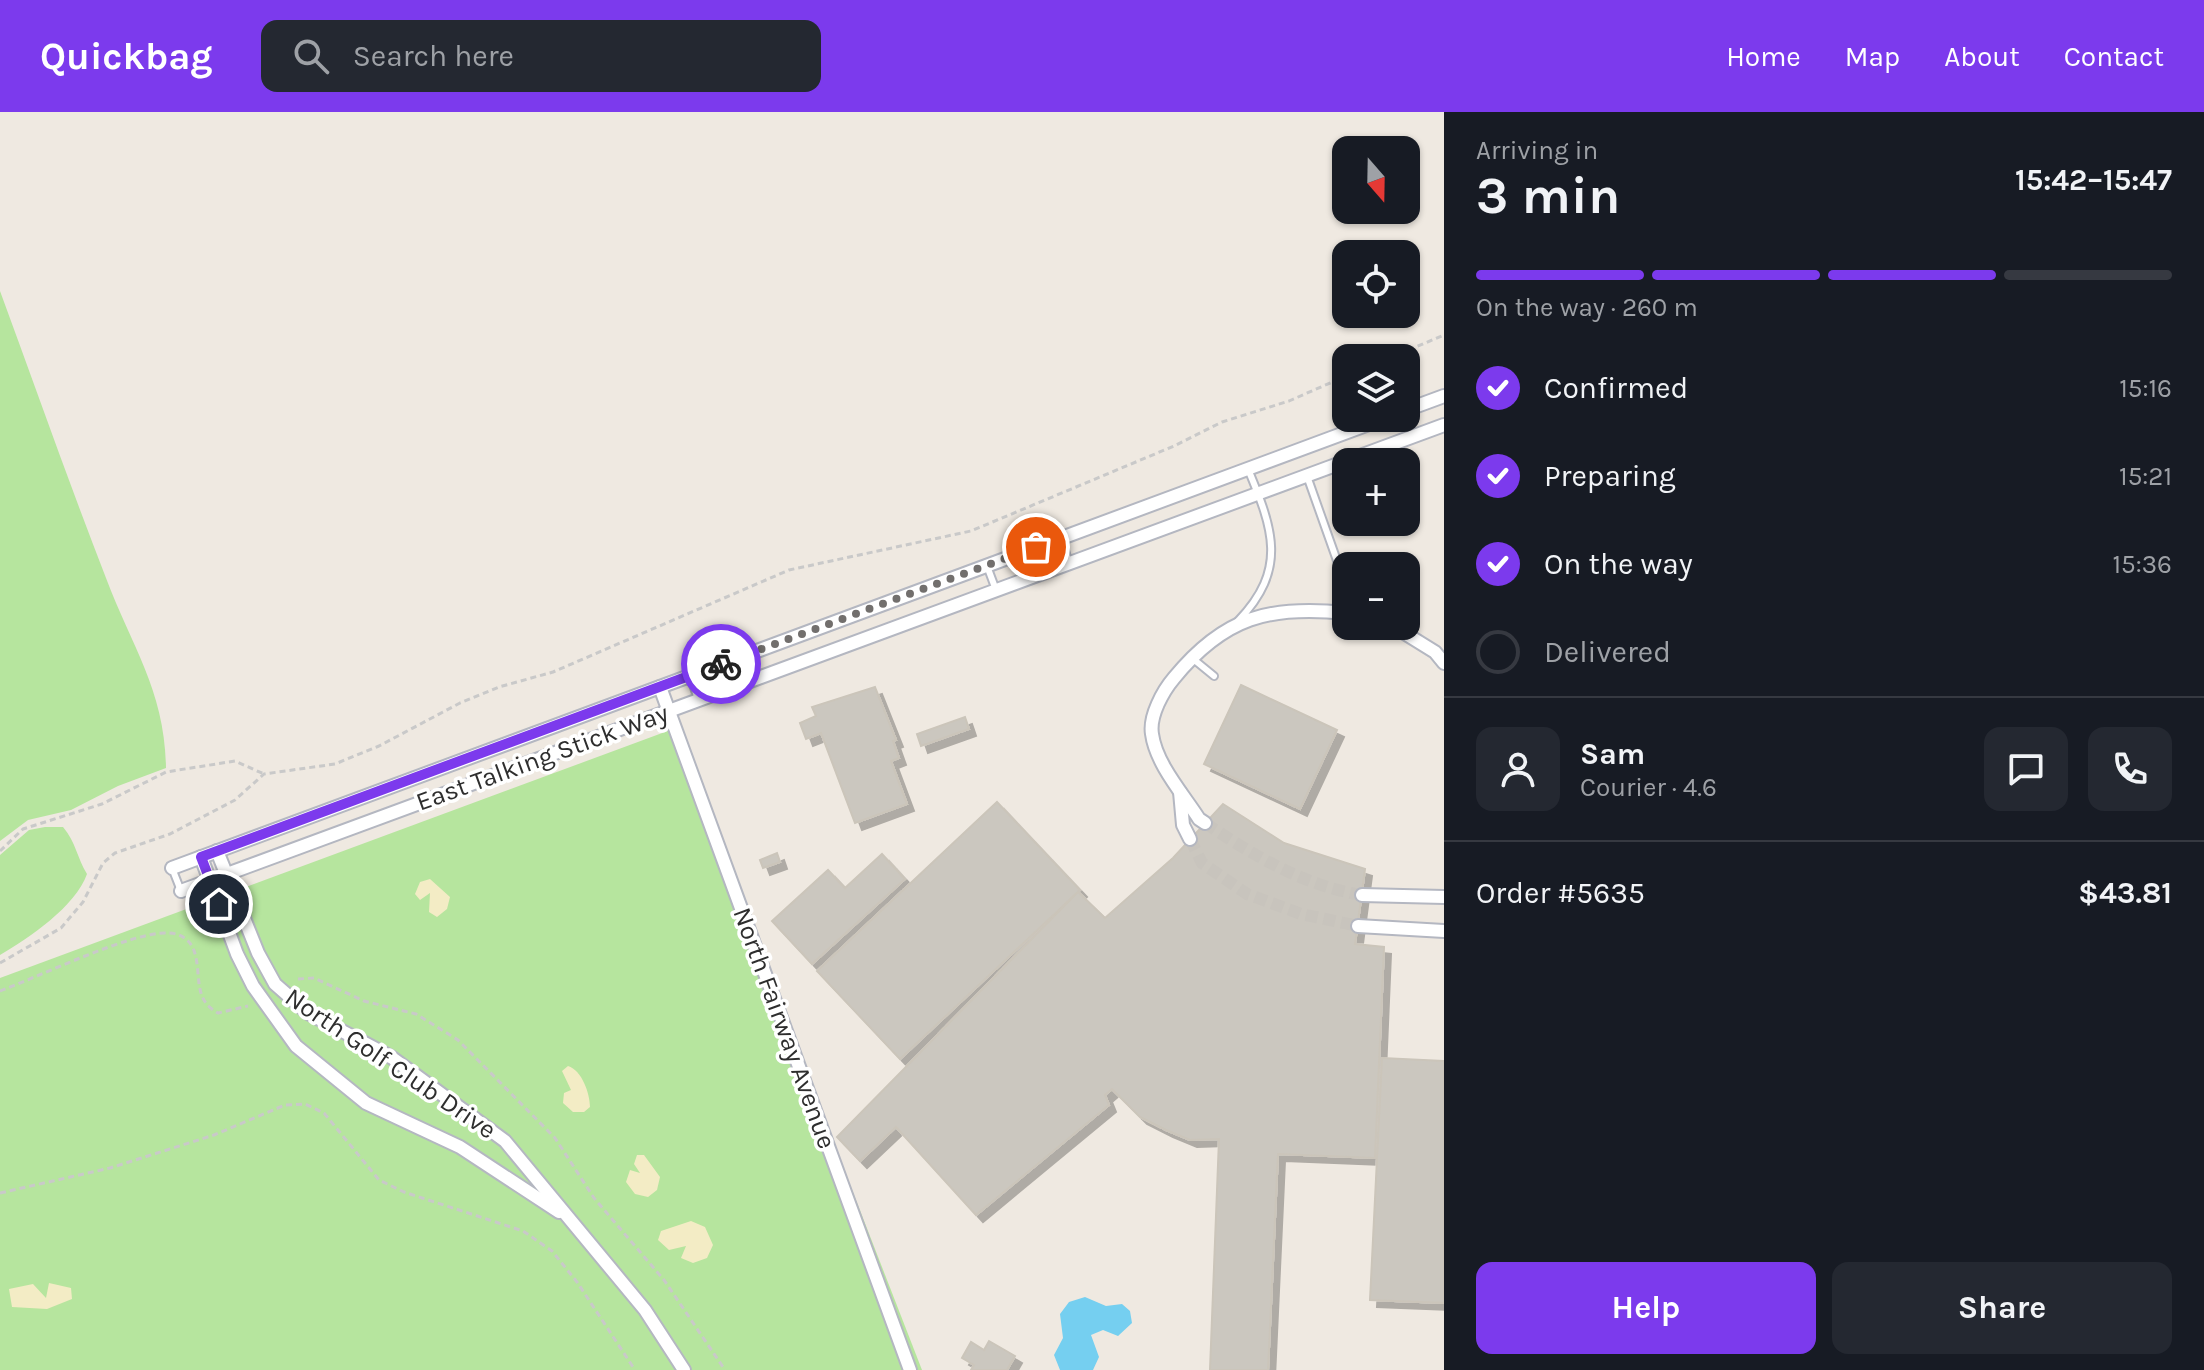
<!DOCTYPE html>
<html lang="en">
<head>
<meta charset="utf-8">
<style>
	body { margin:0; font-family:Karla,sans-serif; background:#242831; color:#f1f3f6; height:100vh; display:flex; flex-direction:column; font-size:30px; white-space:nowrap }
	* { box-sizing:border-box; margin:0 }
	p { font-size:26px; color:#9ea1a6 }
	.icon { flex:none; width:44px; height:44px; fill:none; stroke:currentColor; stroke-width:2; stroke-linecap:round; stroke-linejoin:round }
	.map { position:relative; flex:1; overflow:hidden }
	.side { display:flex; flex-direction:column; background:#171b24; width:760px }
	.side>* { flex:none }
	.needle { width:52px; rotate:160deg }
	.controls { position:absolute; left:1332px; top:24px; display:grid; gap:16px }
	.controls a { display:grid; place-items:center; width:88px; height:88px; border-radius:16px; background:#171b24; box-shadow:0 2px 6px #0004; font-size:40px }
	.pin { position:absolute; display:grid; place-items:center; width:68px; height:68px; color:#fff; margin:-34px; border:4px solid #fff; border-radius:50%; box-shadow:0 2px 8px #0007 }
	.courier { position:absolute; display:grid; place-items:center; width:80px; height:80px; margin:-40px; border:6px solid #7c3aed; border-radius:50%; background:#fff; color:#222; box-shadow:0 2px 10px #0007 }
	.summary em { font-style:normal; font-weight:700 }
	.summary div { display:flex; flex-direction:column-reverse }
	.summary { display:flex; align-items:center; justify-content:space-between; height:136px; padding:0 32px }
	h1 { font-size:52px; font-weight:700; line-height:60px }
	.bar { display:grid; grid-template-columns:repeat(4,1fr); gap:12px 8px; align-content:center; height:96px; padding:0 32px }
	.bar i { height:10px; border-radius:6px; background:#363941 }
	.bar .current { background:#7c3aed }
	.bar p { grid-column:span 4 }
	.line { display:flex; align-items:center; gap:20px; padding:0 32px; border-top:2px solid #363941 }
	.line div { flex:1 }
	.round { display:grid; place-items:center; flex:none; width:84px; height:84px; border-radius:16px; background:#242831 }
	ol { padding:0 32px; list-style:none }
	li { display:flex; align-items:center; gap:24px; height:88px }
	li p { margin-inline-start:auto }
	li .icon { padding:8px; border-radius:50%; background:#7c3aed; color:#fff; stroke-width:4 }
	li:last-child { color:#9ea1a6 }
	li i { width:44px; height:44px; border:4px solid #363941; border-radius:50% }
	.action { display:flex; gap:16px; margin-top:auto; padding:16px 32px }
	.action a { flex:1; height:92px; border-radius:16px; background:#7c3aed; color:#fff; font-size:32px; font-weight:700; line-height:92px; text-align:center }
	.action a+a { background:#242831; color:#f1f3f6 }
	header { display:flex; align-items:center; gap:48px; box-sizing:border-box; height:112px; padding:0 40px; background:#7c3aed; color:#fff }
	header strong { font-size:38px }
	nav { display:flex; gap:44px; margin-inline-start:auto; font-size:28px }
	.search { width:560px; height:72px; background:#242831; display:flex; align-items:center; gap:20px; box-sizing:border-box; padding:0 28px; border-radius:16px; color:#9ea1a6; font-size:30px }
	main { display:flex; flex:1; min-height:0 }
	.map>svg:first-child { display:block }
</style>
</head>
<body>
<header>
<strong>Quickbag</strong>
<div class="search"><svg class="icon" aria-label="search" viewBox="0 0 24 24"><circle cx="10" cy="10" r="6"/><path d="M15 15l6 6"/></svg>Search here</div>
<nav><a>Home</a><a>Map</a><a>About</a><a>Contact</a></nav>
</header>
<main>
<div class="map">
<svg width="1444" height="1258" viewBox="0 0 1444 1258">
	<defs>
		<filter id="shadow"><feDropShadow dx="7" dy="7" stdDeviation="0" flood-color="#0004"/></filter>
	</defs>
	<rect width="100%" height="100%" fill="#efe9e1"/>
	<g fill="#b6e59e">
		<path d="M0,179C35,274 69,371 106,466C132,535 165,579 166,656L118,674L71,698L28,708L0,729Z"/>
		<polygon points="673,617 922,1258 0,1258 0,866"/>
		<path d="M45,715H63C76,730 77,746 87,762C75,795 30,825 0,843V743L29,718Z"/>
	</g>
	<g fill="#f3ecc5">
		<polygon points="430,767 450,785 447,797 437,805 429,800 430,781 420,788 415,782 420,770"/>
		<path d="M568,954C582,958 590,982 590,995L584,1000H573L563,991L564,981L571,978L562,959Z"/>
		<polygon points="637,1043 644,1043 660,1065 657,1078 648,1085 635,1082 626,1070 630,1058 640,1061 634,1052"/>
		<polygon points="691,1109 705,1115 713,1133 707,1146 693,1151 681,1146 686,1134 669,1138 658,1128 661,1119"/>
		<polygon points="49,1171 71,1176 72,1187 47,1197 12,1195 9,1177 33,1172 46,1186"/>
	</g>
	<polygon fill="#75cff0" points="1085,1185 1106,1194 1122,1192 1130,1199 1132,1211 1118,1224 1103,1218 1091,1223 1099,1245 1093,1258 1060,1258 1054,1243 1063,1226 1060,1202 1069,1190"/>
	<g fill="#cbc7bf" stroke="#cbc5ba" stroke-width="2" filter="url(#shadow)">
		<polygon points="1241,573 1337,618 1300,697 1204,652"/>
		<polygon points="875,575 896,628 893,629 899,646 891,649 907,692 855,711 821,621 806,627 800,611 816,604 812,595"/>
		<polygon points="965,605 969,617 921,634 917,622"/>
		<polygon points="997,690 1080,778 900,947 817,859"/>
		<polygon points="1223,692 1284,731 1365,757 1355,832 1384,835 1375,1046 1278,1042 1268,1258 1210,1258 1219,1027 1190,1028 1166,1018 1140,1005 1112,977 1105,983 1109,993 976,1103 896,1015 860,1049 837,1025 1078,780 1105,806 1173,746"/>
		<polygon points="777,741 780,750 763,756 760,748"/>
		<polygon points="882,742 905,767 812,852 772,809 828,758 845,776"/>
		<polygon points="1382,946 1444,949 1444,1191 1370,1188"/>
		<polygon points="989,1229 1015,1244 1007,1258 971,1258 974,1253 962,1246 971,1230 984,1238"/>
	</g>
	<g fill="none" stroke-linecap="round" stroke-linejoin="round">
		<g stroke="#c8c4bd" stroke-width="12" stroke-dasharray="12 6" stroke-linecap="butt">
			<path d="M1205,711C1253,743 1304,774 1362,783"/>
			<polyline points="1190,727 1202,751 1247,782 1301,802 1358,814"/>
		</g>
		<g stroke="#b4b7c1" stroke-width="10">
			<g id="service">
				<polyline points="1307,364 1346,474"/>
				<polyline points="1061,426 1069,451"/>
				<polyline points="987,454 996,478"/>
				<path d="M1238,509C1288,457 1273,417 1248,357"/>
				<polyline points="1192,546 1214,564"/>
				<polyline points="690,564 698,587"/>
				<polyline points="172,756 181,779"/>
			</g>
		</g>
		<g stroke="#b4b7c1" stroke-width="16">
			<g id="minor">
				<polyline points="1406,298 1444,284"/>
				<polyline points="1393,514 1435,540 1444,551"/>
				<polyline points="660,575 910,1258"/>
				<polyline points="1180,680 1183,713 1190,727"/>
				<path d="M1205,711L1199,707C1183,682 1156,652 1152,622C1149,604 1163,579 1174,566C1224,505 1269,493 1346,501"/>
				<polyline points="217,739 258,841 275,872 308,901 391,945 505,1029 645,1198 684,1258"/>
				<polyline points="201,745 237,842 253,874 296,934 366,991 460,1035 559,1100"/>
				<polyline points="172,756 1385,306"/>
				<polyline points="181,779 1444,313"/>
				<polyline points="1362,783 1444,785"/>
				<polyline points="1358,814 1444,819"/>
			</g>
		</g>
		<g stroke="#c9c9c9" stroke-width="3" stroke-dasharray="6 4" stroke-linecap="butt">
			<polyline points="1390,246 1444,223"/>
			<polyline points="0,739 23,717 102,692 166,660 235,649 264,662"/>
			<polyline points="0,851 61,816 83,790 103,751 115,741 170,722 235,688 264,662 335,652 379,634 460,591 499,575 553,560 789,458 971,419 1174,334 1222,310 1289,289 1346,264"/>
			<polyline points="298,867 314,866 364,889 416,902 458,928 555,1026 594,1086 664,1168 725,1258"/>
			<path d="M0,879C38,865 133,819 168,821C179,821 188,826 193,836C203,860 191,887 218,901L248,894"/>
			<polyline points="0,1081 110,1056 214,1023 285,993 305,992 324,1001 379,1068 404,1080 523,1119 552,1139 577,1170 635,1258"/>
		</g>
		<use href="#service" stroke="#fff" stroke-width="6"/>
		<use href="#minor" stroke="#fff" stroke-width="12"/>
	</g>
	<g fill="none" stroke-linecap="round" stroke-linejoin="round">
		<polyline stroke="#726f6d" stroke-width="8" stroke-dasharray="0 14.4" points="721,552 1036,435"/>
		<polyline stroke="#7c3aed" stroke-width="10" points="219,792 201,745 721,552"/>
	</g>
	<g text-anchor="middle" stroke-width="7" stroke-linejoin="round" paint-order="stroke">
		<g font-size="26" fill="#2e2e2e" stroke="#fff">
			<text transform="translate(542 645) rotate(-20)" y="9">East Talking Stick Way</text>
			<text transform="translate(785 916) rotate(70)" y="9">North Fairway Avenue</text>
			<text transform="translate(391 951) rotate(34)" y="9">North Golf Club Drive</text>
		</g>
	</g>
</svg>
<div class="controls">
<a><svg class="needle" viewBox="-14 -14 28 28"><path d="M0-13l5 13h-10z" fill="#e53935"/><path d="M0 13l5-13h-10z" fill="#9ea1a6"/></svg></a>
<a><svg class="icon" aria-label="locate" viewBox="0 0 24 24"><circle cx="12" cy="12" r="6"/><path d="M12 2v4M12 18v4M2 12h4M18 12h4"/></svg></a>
<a><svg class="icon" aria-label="layers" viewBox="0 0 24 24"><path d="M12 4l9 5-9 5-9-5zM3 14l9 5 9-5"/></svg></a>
<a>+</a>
<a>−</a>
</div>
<div class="pin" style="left:1036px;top:435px;background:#ea580c"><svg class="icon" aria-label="bag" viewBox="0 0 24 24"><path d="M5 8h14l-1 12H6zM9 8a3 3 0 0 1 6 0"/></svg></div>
<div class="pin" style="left:219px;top:792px;background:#1f2937"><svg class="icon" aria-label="home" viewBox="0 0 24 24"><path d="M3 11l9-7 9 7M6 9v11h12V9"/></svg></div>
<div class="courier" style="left:721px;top:552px"><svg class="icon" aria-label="bike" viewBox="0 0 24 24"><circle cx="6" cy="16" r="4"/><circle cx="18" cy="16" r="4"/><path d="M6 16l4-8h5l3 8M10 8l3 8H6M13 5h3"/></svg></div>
</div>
<section class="side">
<div class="summary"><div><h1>3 min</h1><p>Arriving in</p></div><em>15:42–15:47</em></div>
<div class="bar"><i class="current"></i><i class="current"></i><i class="current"></i><i></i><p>On the way · 260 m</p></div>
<ol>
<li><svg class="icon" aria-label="check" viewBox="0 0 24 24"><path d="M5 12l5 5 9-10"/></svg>Confirmed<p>15:16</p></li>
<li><svg class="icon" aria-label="check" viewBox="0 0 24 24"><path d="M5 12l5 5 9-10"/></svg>Preparing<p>15:21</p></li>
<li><svg class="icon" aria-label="check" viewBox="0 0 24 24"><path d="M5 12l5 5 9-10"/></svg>On the way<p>15:36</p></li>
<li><i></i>Delivered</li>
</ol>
<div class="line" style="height:144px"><a class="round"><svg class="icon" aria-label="person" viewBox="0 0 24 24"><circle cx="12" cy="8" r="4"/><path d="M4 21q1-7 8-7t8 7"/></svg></a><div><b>Sam</b><p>Courier · 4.6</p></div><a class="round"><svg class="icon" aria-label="chat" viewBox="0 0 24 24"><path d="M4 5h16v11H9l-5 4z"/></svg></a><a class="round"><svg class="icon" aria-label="phone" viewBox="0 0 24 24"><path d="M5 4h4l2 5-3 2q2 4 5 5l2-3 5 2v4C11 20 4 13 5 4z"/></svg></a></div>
<div class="line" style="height:104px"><div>Order #5635</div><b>$43.81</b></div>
<div class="action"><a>Help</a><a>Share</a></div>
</section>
</main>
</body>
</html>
